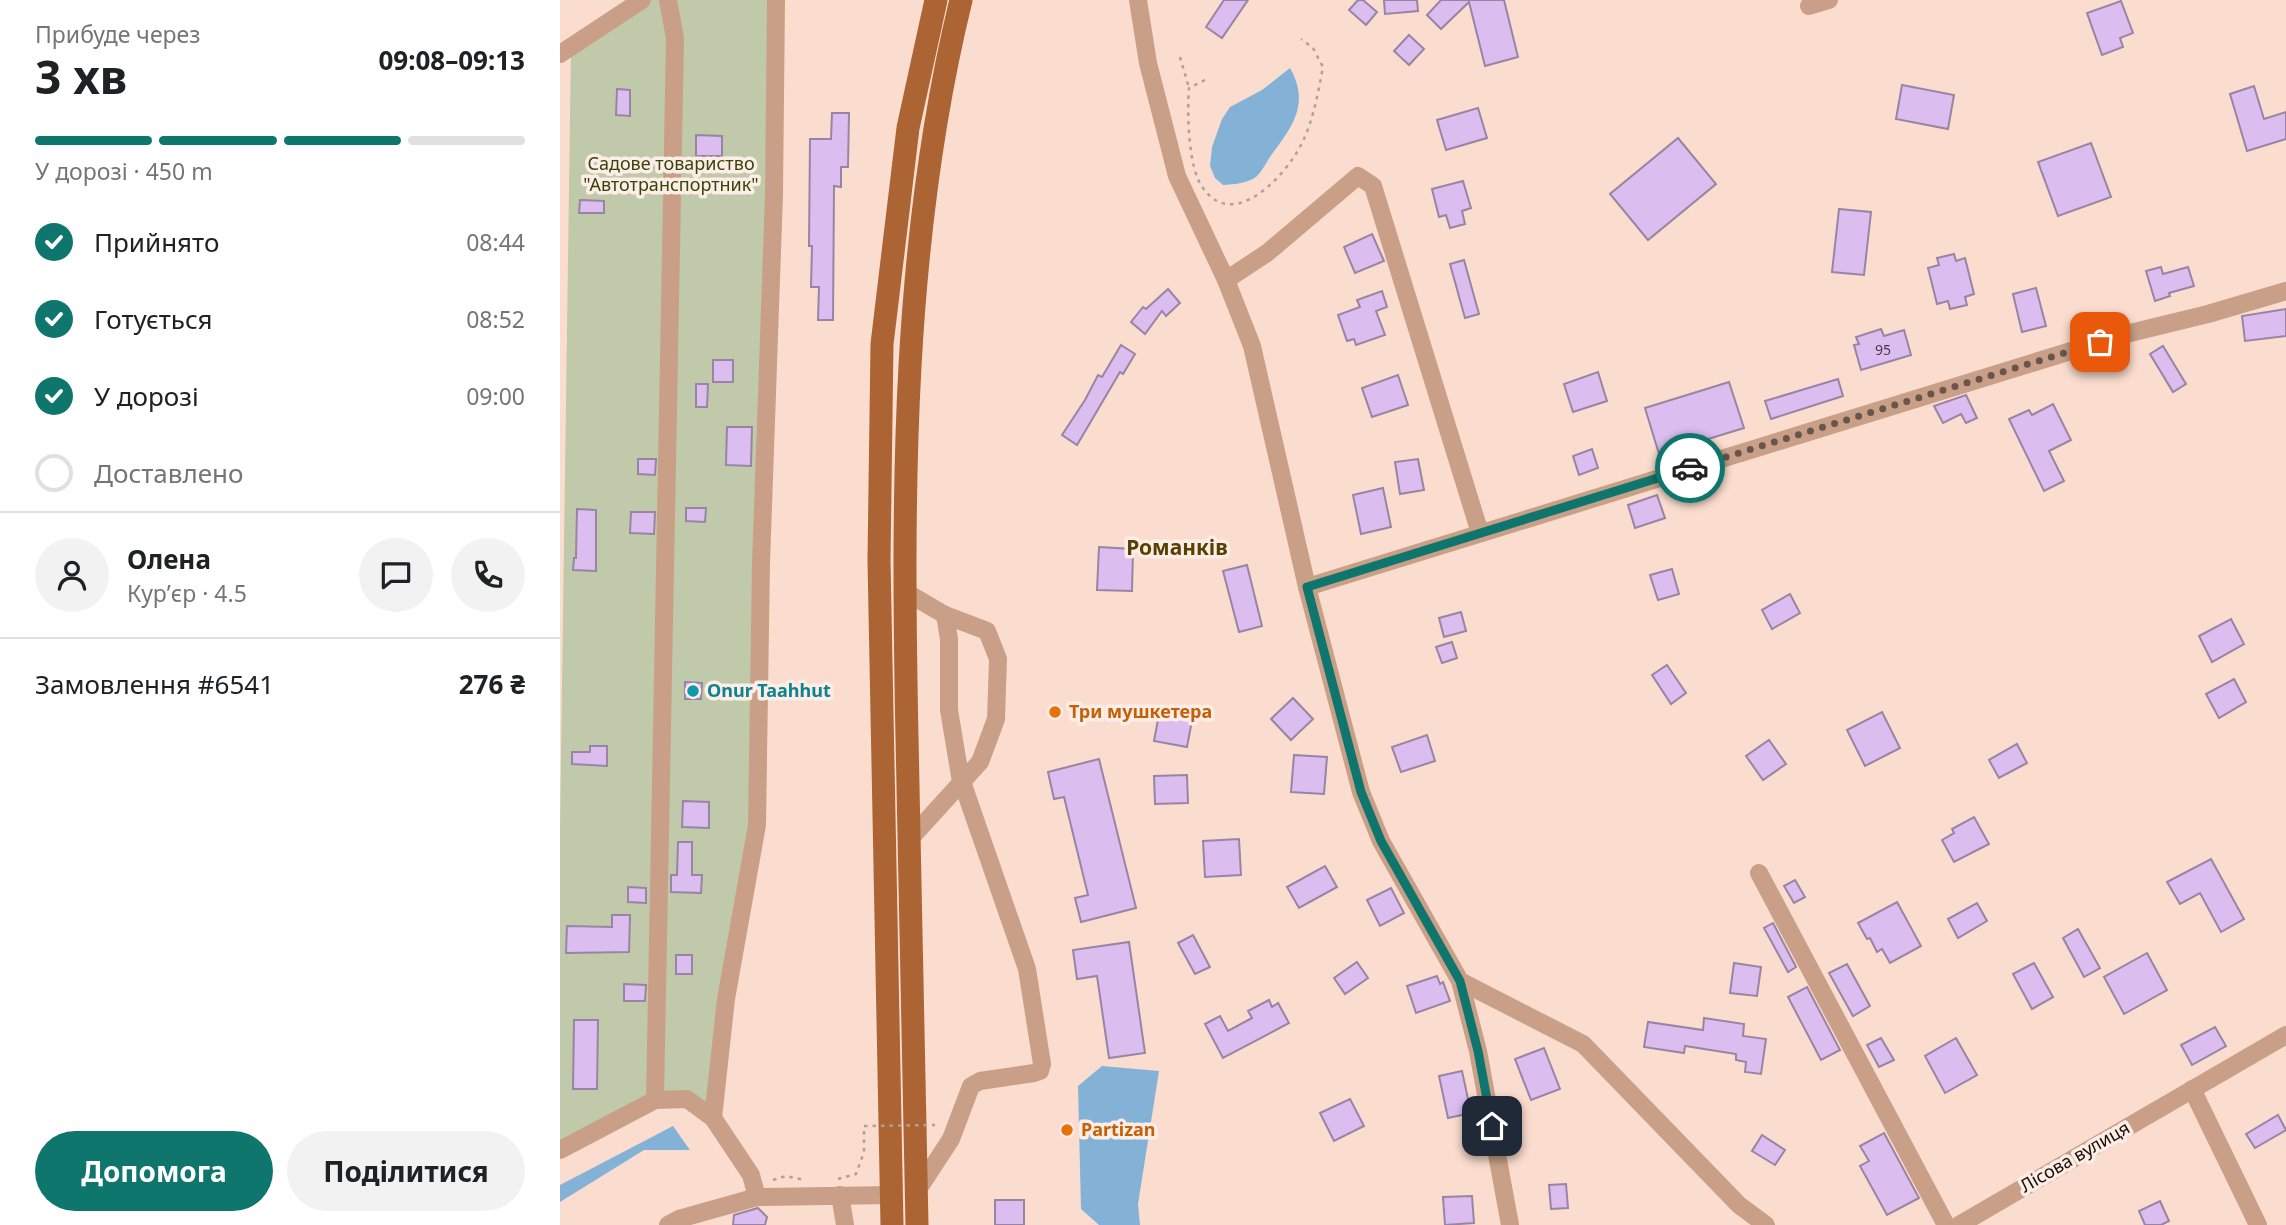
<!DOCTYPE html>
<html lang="uk">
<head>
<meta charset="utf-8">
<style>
	body { margin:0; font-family:"Noto Sans",sans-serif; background:#f2f2f2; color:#202124; height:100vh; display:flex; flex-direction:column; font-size:26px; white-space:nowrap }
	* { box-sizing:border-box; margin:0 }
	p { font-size:23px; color:#757577 }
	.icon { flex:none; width:38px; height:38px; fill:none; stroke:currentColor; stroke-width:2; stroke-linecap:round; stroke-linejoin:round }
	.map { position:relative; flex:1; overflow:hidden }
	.sheet { display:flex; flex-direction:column; background:#fff; width:560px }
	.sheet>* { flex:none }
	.pin { position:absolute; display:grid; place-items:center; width:60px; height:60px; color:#fff; margin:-30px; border-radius:14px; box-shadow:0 4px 10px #0006 }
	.courier { position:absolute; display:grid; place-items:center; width:70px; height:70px; margin:-35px; border:5px solid #0f766e; border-radius:50%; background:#fff; color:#222; box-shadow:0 2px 9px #0007 }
	.overview em { font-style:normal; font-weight:700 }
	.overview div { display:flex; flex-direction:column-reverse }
	.overview { display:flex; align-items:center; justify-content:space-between; height:119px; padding:0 35px }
	h1 { font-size:46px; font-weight:700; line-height:52px }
	.bar { display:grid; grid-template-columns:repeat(4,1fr); gap:10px 7px; align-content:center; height:84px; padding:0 35px }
	.bar i { height:9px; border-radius:5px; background:#e0e0e0 }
	.bar .current { background:#0f766e }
	.bar p { grid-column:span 4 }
	.line { display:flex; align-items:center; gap:18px; padding:0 35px; border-top:2px solid #e0e0e0 }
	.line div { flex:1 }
	.round { display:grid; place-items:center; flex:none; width:74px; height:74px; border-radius:37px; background:#f2f2f2 }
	ol { padding:0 35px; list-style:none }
	li { display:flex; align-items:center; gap:21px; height:77px }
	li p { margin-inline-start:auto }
	li .icon { padding:7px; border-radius:50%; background:#0f766e; color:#fff; stroke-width:4 }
	li:last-child { color:#757577 }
	li i { width:38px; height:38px; border:4px solid #e0e0e0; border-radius:50% }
	.cta { display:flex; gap:14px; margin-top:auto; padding:14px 35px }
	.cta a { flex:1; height:80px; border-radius:42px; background:#0f766e; color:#fff; font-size:28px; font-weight:700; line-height:80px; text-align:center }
	.cta a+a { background:#f2f2f2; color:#202124 }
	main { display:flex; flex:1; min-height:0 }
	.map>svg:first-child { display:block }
</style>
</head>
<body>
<main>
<section class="sheet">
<div class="overview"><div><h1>3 хв</h1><p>Прибуде через</p></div><em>09:08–09:13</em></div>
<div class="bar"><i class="current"></i><i class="current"></i><i class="current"></i><i></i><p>У дорозі · 450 m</p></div>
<ol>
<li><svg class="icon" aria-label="check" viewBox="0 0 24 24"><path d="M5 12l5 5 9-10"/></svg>Прийнято<p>08:44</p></li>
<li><svg class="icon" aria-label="check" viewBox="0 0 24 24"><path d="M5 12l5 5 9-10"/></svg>Готується<p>08:52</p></li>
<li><svg class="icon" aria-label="check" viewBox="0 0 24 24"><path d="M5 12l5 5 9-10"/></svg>У дорозі<p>09:00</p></li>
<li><i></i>Доставлено</li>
</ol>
<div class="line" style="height:126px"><a class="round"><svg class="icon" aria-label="person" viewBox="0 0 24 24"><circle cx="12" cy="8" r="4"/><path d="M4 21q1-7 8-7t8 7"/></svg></a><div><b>Олена</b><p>Кур’єр · 4.5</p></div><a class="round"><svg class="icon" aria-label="chat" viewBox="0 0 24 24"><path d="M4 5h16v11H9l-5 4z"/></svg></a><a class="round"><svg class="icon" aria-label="phone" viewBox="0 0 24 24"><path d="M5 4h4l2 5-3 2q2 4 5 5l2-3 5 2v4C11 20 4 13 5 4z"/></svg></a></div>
<div class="line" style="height:91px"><div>Замовлення #6541</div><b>276 ₴</b></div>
<div class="cta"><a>Допомога</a><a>Поділитися</a></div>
</section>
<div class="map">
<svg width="1726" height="1225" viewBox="0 0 1726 1225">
	<rect width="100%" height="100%" fill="#fbddcf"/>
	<polygon fill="#c0caaa" points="82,0 216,0 197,825 155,1103 95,1100 0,1150 0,828 11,46"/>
	<g fill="#84b2d7">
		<path d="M730,68C750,103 733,126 712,154C707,161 702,172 696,177C686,184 674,184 663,185L655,178L650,166L652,147L662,119L670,107L702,90Z"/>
		<polygon points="542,1066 599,1071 578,1204 580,1225 539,1225 521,1209 518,1086"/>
		<polygon points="113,1126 130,1150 84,1150 0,1202 0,1185"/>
	</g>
	<g fill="#dbbeef" stroke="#9785a3" stroke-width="2">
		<polygon points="664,0 688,0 662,38 646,27"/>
		<polygon points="798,0 803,0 817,12 806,25 789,10"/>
		<polygon points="824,0 857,0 858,11 825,14"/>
		<polygon points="881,0 944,0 958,57 925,66 909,2 881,29 867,15"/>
		<polygon points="1561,1 1573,33 1560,38 1563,47 1542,55 1527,13"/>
		<polygon points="849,35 864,49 849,65 834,51"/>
		<polygon points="1342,85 1394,95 1388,129 1336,119"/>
		<polygon points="1694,86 1704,119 1726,112 1726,139 1687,151 1670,94"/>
		<polygon points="57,89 70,90 70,116 56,115"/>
		<polygon points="918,108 927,138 886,150 877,120"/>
		<polygon points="272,113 289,113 288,167 281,167 281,187 274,186 273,320 258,320 259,287 251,287 252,246 249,246 250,139 271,139"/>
		<polygon points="136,135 162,136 162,156 136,156"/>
		<polygon points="1118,138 1156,184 1088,240 1050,194"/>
		<polygon points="1531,143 1551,197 1498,216 1478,162"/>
		<polygon points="903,181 911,208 902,211 905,224 890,228 886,215 879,217 872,189"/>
		<polygon points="20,200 44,201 44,213 19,213"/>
		<polygon points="1279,209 1311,212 1304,275 1272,272"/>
		<polygon points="812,234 824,261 795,273 784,247"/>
		<polygon points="1394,254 1396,261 1405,258 1414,294 1405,297 1407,305 1390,309 1388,301 1377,304 1368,268 1379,265 1377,258"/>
		<polygon points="904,260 919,314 905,318 890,264"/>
		<polygon points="1601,267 1603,274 1628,267 1634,286 1609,293 1610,296 1595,301 1586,271"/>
		<polygon points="1476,288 1486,326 1462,332 1453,294"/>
		<polygon points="608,289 620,303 606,316 602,311 585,334 571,322 583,307 586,309"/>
		<polygon points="822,291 827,307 816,311 825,335 796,345 794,339 787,341 778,315 800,307 797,300"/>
		<polygon points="1726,309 1726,336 1685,341 1682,316"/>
		<polygon points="1321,329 1324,336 1344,330 1351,355 1301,370 1294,345 1299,344 1296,337"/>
		<polygon points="561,345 575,354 563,374 560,372 517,445 502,435 525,400 538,375 542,377"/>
		<polygon points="1603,346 1626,384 1613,392 1590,354"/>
		<rect x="153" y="360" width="20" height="22"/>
		<polygon points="1038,372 1047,401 1013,412 1004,384"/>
		<polygon points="838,375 848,405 812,417 802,388"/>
		<polygon points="1278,379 1283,396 1211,419 1205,401"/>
		<polygon points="1169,382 1184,428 1099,454 1085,408"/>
		<polygon points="136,384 148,384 147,407 136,407"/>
		<polygon points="1406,395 1417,418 1406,423 1401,414 1383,423 1374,406"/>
		<polygon points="1493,404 1511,440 1489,451 1504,481 1484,491 1449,419 1469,410 1472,415"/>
		<polygon points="167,427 192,427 191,466 166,465"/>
		<polygon points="1032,449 1038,468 1019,475 1013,456"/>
		<polygon points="78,459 96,459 95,475 78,474"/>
		<polygon points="858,459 864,490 840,494 835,462"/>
		<polygon points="823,488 831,527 801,534 793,495"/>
		<polygon points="1097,495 1105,518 1075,528 1068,505"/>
		<polygon points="126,508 146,508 145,522 126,521"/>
		<polygon points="17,509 36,510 36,571 13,570 14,558 16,558"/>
		<polygon points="71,512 95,512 94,534 70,533"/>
		<polygon points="539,547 573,549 572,591 537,590"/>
		<polygon points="687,565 702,626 679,632 663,571"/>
		<polygon points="1112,569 1119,594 1098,600 1090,575"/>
		<polygon points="1230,594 1240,613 1212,629 1202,610"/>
		<polygon points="901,612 906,631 884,637 879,618"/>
		<polygon points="1671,619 1684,644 1652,662 1639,636"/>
		<polygon points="892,642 897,658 882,663 876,647"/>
		<polygon points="1107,665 1126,693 1111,704 1092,675"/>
		<polygon points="1674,679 1686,702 1659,718 1646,694"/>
		<polygon points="125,682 142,683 141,699 125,699"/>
		<polygon points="733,698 753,719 731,740 711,719"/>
		<polygon points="600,709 633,715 627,747 594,741"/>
		<polygon points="1322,712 1340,748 1305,766 1287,730"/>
		<polygon points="867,735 875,761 841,772 832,747"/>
		<polygon points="1209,740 1226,764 1203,780 1186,756"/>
		<polygon points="1457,744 1467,763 1439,778 1429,760"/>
		<polygon points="30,746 47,746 47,766 12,764 12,752 30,752"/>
		<polygon points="734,755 767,757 764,794 731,792"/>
		<polygon points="539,759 576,908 521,922 515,898 528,895 504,797 494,799 488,772"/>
		<polygon points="627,775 628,803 595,804 594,776"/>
		<polygon points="123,801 149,802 149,828 122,827"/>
		<polygon points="1414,817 1429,844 1394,862 1382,840 1394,833 1392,829"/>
		<polygon points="679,839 681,875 645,877 643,841"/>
		<polygon points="118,842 132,842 132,875 142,875 141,893 111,892 111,875 117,875"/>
		<polygon points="1651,859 1684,919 1661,932 1640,893 1620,904 1607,882"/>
		<polygon points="765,866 777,887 739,908 727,887"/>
		<polygon points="1235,880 1245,897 1234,903 1224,886"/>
		<polygon points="68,887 86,888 86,903 68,902"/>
		<polygon points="831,888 844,913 820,926 807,900"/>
		<polygon points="1337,902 1361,946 1330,963 1322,949 1317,952 1310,938 1307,939 1298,923"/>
		<polygon points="1417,903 1427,921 1398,938 1388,919"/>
		<polygon points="52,915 70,915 69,952 6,953 7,926 52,927"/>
		<polygon points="1213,923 1236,967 1228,972 1204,928"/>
		<polygon points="1518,929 1540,968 1524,977 1503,938"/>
		<polygon points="633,935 650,967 635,974 618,943"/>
		<polygon points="569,942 585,1053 549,1058 537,976 517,979 513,950"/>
		<polygon points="1587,953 1607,990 1564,1014 1544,977"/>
		<rect x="116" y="955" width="16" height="19"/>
		<polygon points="797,962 808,978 785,994 774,978"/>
		<polygon points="1174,963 1201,967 1197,996 1170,993"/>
		<polygon points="1474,963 1493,997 1472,1009 1453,974"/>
		<polygon points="1287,964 1310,1006 1293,1016 1269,973"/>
		<polygon points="877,976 880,984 883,982 890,1001 856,1013 847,986"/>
		<polygon points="64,984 86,985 85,1001 64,1001"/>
		<polygon points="1247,987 1280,1050 1261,1060 1228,997"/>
		<polygon points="709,1000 712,1007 718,1003 729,1023 663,1058 645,1024 660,1016 668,1031 692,1018 688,1011"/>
		<polygon points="1144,1018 1184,1024 1183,1036 1206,1039 1201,1074 1185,1072 1186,1062 1176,1060 1176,1054 1125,1046 1124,1053 1084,1047 1088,1022 1143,1030"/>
		<polygon points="14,1020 38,1020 37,1089 13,1089"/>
		<polygon points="1655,1027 1666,1046 1632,1065 1621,1045"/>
		<polygon points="1321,1038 1334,1060 1319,1067 1307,1045"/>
		<polygon points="1396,1038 1417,1075 1385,1093 1365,1056"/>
		<polygon points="984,1048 1000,1089 971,1100 955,1059"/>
		<polygon points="902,1071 911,1113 888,1118 879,1076"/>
		<polygon points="790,1099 804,1126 774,1141 760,1113"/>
		<polygon points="1718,1115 1726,1130 1695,1148 1686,1134"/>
		<polygon points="1324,1133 1359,1198 1327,1215 1300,1166 1309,1161 1300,1146"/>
		<polygon points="1202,1135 1225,1150 1215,1165 1192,1151"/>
		<polygon points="1006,1184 1008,1208 991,1209 989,1185"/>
		<polygon points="912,1196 914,1223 885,1225 883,1197"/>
		<rect x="435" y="1200" width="29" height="25"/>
		<polygon points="1600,1201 1609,1221 1601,1225 1585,1225 1579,1211"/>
		<polygon points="198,1208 207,1217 205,1225 173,1225 174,1215"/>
	</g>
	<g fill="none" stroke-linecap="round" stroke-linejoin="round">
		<g stroke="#b69e92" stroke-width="2.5" stroke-dasharray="3.5 5" stroke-linecap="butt">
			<polyline points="620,57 629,88"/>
			<path d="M645,80L629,88C627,112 628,169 643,188C674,232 725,176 741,145C753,122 758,93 763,67L753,48L741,39"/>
			<polyline points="278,1179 296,1174 304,1152 304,1126"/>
			<polyline points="213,1180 226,1176 245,1180"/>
		</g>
		<g stroke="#c9a087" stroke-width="18">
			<polyline points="578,0 588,63 617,176 666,280 692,346 747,587 801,792 821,841 900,981 918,1051 950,1225"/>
			<polyline points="1249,6 1269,0"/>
			<polyline points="0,54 82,0"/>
			<polyline points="666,280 707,253 798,176 813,186 920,533"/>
			<polyline points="747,587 1566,334 1648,314 1726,291"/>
			<polyline points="344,591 385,615 389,639 389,710 400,776 467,969 482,1064 480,1071 474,1073 420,1081 411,1086 391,1139 357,1191"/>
			<polyline points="349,840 420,762 436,719 438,659 427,631 385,615"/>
			<polyline points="1199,873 1386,1225"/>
			<polyline points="900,981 1023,1044 1179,1205 1206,1225"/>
			<polyline points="1632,1089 1698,1225"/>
			<polyline points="95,1100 115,38 108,0"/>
			<polyline points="153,1118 166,999 197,825 201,563 214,195 216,0"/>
			<polyline points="0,1150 95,1100 127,1099 153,1118 191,1175 197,1197"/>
			<polyline points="280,1195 285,1225"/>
			<polyline points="108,1225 119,1219 197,1197 332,1195"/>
			<polyline points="1399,1225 1726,1035"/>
		</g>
		<g stroke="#ac6434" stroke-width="23">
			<polyline points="332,1225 319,560 322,344 348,128 376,0"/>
			<path d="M357,1225C354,1062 350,900 347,737C342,490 342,241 401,0"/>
		</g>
		<polyline stroke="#b69e92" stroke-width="2.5" stroke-dasharray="3.5 5" stroke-linecap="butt" points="304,1126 375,1125"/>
	</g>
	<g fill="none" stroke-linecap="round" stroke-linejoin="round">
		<polyline stroke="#68564d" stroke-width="7" stroke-dasharray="0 12.6" points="1130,468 1540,342"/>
		<polyline stroke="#0f766e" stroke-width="9" points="932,1126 918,1051 900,981 821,841 801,792 747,587 1130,468"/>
	</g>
	<circle fill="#0f9aa8" stroke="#fdede7" stroke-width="2.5" cx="133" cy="691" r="7"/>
	<g fill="#e8710a" stroke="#fdede7" stroke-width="2.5">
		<circle cx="495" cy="712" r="7"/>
		<circle cx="507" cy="1130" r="7"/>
	</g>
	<g text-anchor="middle" stroke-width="7" stroke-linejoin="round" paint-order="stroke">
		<g font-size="14" fill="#4a3941">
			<text x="1323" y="355">95</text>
		</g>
		<g font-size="18" fill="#374509" stroke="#fdede7">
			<text x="111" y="170">Садове товариство<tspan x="111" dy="21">"Автотранспортник"</tspan></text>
		</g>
		<g font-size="18" font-weight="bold" fill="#0d838f" stroke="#fdede7" text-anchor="start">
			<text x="147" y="697">Onur Taahhut</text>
		</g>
		<g font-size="18" font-weight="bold" fill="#c56008" stroke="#fdede7" text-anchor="start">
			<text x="509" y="718">Три мушкетера</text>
			<text x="521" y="1136">Partizan</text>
		</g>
		<g font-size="18" fill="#190d07" stroke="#fdede7">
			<text transform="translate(1515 1157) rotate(-30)" y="6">Лісова вулиця</text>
		</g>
		<g font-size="21" font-weight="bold" fill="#584000" stroke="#fdede7">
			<text x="617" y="555">Романків</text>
		</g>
	</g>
</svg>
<div class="pin" style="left:1540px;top:342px;background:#ea580c"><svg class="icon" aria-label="bag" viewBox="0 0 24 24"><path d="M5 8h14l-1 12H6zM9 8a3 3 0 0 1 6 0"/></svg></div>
<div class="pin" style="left:932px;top:1126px;background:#1f2937"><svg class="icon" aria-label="home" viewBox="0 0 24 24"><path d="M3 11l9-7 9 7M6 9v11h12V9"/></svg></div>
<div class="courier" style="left:1130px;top:468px"><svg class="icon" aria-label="car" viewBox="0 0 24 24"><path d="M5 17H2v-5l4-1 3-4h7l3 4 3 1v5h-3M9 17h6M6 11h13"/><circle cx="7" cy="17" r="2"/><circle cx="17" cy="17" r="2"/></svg></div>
</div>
</main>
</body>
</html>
